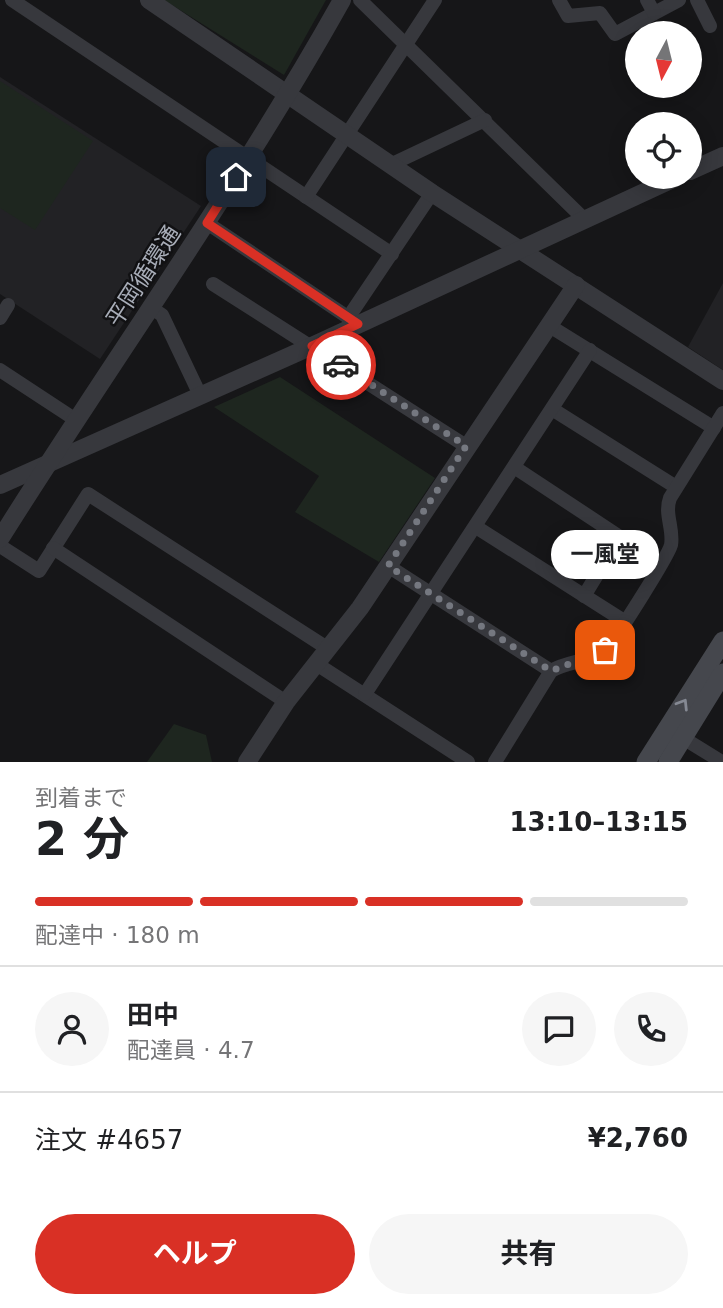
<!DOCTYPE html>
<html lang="ja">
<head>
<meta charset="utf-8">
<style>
	body { margin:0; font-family:"DejaVu Sans","Noto Sans JP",sans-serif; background:#f6f6f6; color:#202124; height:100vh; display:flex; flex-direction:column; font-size:26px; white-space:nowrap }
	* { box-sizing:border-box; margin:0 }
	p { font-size:23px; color:#757577 }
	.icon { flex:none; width:38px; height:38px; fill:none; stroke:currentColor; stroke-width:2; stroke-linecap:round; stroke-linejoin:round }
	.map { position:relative; height:762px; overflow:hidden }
	.side { display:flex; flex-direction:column; background:#fff; flex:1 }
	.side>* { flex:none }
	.needle { width:46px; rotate:187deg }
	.fabs { position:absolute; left:625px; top:21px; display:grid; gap:14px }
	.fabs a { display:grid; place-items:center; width:77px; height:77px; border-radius:50%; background:#fff; box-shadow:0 4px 18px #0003; font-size:35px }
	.pin { position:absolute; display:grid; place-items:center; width:60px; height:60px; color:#fff; margin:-30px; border-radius:14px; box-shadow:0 4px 10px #0006 }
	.courier { position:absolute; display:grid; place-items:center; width:70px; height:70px; margin:-35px; border:5px solid #d93025; border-radius:50%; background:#fff; color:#222; box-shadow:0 2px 9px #0007 }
	.bubble { position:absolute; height:49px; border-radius:24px; background:#fff; box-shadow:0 4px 18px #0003; font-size:23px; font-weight:700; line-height:49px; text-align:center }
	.head em { font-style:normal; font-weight:700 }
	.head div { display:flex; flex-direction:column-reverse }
	.head { display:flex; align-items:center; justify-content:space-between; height:119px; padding:0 35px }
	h1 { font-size:46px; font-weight:700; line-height:52px }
	.bar { display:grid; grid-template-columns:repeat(4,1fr); gap:10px 7px; align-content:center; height:84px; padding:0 35px }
	.bar i { height:9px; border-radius:5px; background:#e0e0e0 }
	.bar .on { background:#d93025 }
	.bar p { grid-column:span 4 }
	.line { display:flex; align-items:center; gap:18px; padding:0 35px; border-top:2px solid #e0e0e0 }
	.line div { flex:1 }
	.round { display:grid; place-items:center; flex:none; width:74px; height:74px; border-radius:37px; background:#f6f6f6 }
	.action { display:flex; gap:14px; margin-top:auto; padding:14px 35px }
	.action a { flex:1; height:80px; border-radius:42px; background:#d93025; color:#fff; font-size:28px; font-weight:700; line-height:80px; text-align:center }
	.action a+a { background:#f6f6f6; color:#202124 }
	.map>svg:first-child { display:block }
</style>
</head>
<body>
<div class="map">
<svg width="723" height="762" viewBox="0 0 723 762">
	<rect width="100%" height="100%" fill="#161618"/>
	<g fill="#222225">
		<polygon points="0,77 201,206 100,359 0,294"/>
		<polygon points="723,283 723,370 688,347"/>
	</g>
	<g fill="#1e261f">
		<polygon points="164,0 326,0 284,75"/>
		<polygon points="0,81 93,141 35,230 0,208"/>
		<polygon points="280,377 435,478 379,562 295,512 319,476 214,407"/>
		<polygon points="174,724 206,735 212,762 147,762"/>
	</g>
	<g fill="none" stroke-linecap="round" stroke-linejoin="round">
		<g stroke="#37383d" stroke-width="14">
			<polyline points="12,0 392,254"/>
			<polyline points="360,0 584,219"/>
			<polyline points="559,0 568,16 600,13 615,34 679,0"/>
			<polyline points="647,0 654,13"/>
			<polyline points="697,0 710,26"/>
			<polyline points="390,165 485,120"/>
			<polyline points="306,197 435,0"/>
			<polyline points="207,223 358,324"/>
			<polyline points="213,284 466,446"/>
			<polyline points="153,309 162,315 200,395"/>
			<polyline points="0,318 8,305"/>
			<polyline points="348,318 432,193"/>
			<polyline points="548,325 714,428"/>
			<polyline points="0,370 76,420"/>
			<polyline points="552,409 676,487"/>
			<polyline points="514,467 620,537 584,596"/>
			<polyline points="476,527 624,621"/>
			<polyline points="0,546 39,571 88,494 327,648"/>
			<polyline points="53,548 286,702"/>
			<polyline points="388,566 551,671"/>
			<polyline points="315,663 468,762"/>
			<polyline points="365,694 590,350"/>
			<polyline points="683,738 722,762"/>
			<path d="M495,762L551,671C567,661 591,662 605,650C615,641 668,556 671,545C674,529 664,514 670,498L723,413"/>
		</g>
		<g stroke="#37383d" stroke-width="18">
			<polyline points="149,0 432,193 723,381"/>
			<polyline points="690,171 723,156"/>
			<polyline points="0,485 312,346 677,177"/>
			<path d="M0,539C113,359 238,186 342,0"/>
			<polyline points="247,762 286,702 360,608 576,285"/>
		</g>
		<g stroke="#45474d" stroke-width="19">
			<polyline points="646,762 723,641"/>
			<polyline points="668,762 723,673"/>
		</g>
	</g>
	<defs><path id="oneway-chevron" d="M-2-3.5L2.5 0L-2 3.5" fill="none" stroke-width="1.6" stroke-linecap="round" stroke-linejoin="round" transform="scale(1.75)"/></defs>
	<use stroke="#858993" href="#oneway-chevron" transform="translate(683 704) rotate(-58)"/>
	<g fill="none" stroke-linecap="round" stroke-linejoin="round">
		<polyline stroke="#757880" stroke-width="7" stroke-dasharray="0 12.6" points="341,365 466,446 388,566 551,671 605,650"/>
		<polyline stroke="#d93025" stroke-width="9" points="236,177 207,223 358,324 312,346 341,365"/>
	</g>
	<g text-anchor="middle" stroke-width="5" stroke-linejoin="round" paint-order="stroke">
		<g font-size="23" fill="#a8adb8" stroke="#111113">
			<text transform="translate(143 276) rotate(-57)" y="8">平岡循環通</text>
		</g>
	</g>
</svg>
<div class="fabs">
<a><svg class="needle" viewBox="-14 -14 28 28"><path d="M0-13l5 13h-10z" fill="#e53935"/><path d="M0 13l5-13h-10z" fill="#757577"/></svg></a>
<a><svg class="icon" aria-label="locate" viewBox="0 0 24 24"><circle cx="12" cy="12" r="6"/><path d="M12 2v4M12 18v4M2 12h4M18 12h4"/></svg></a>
</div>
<div class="pin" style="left:605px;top:650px;background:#ea580c"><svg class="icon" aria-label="bag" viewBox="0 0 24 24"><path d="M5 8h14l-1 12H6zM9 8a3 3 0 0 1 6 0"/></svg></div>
<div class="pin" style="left:236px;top:177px;background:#1f2937"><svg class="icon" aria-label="home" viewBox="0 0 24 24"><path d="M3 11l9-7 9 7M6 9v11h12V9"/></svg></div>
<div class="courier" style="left:341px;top:365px"><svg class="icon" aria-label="car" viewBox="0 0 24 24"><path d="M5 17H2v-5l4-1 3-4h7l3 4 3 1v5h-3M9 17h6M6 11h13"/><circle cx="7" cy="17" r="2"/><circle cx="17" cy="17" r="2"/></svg></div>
<div class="bubble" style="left:551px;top:530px;width:108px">一風堂</div>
</div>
<section class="side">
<div class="head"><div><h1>2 分</h1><p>到着まで</p></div><em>13:10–13:15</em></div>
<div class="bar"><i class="on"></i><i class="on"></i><i class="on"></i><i></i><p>配達中 · 180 m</p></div>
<div class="line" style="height:126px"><a class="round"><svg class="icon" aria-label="person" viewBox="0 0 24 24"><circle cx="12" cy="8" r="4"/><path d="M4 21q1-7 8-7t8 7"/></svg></a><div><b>田中</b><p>配達員 · 4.7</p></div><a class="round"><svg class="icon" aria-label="chat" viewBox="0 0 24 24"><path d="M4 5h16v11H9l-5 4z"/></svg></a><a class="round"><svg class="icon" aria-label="phone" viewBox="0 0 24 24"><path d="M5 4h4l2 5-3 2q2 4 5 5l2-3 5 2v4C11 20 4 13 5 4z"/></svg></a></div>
<div class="line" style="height:91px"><div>注文 #4657</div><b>¥2,760</b></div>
<div class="action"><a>ヘルプ</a><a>共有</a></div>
</section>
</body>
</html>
